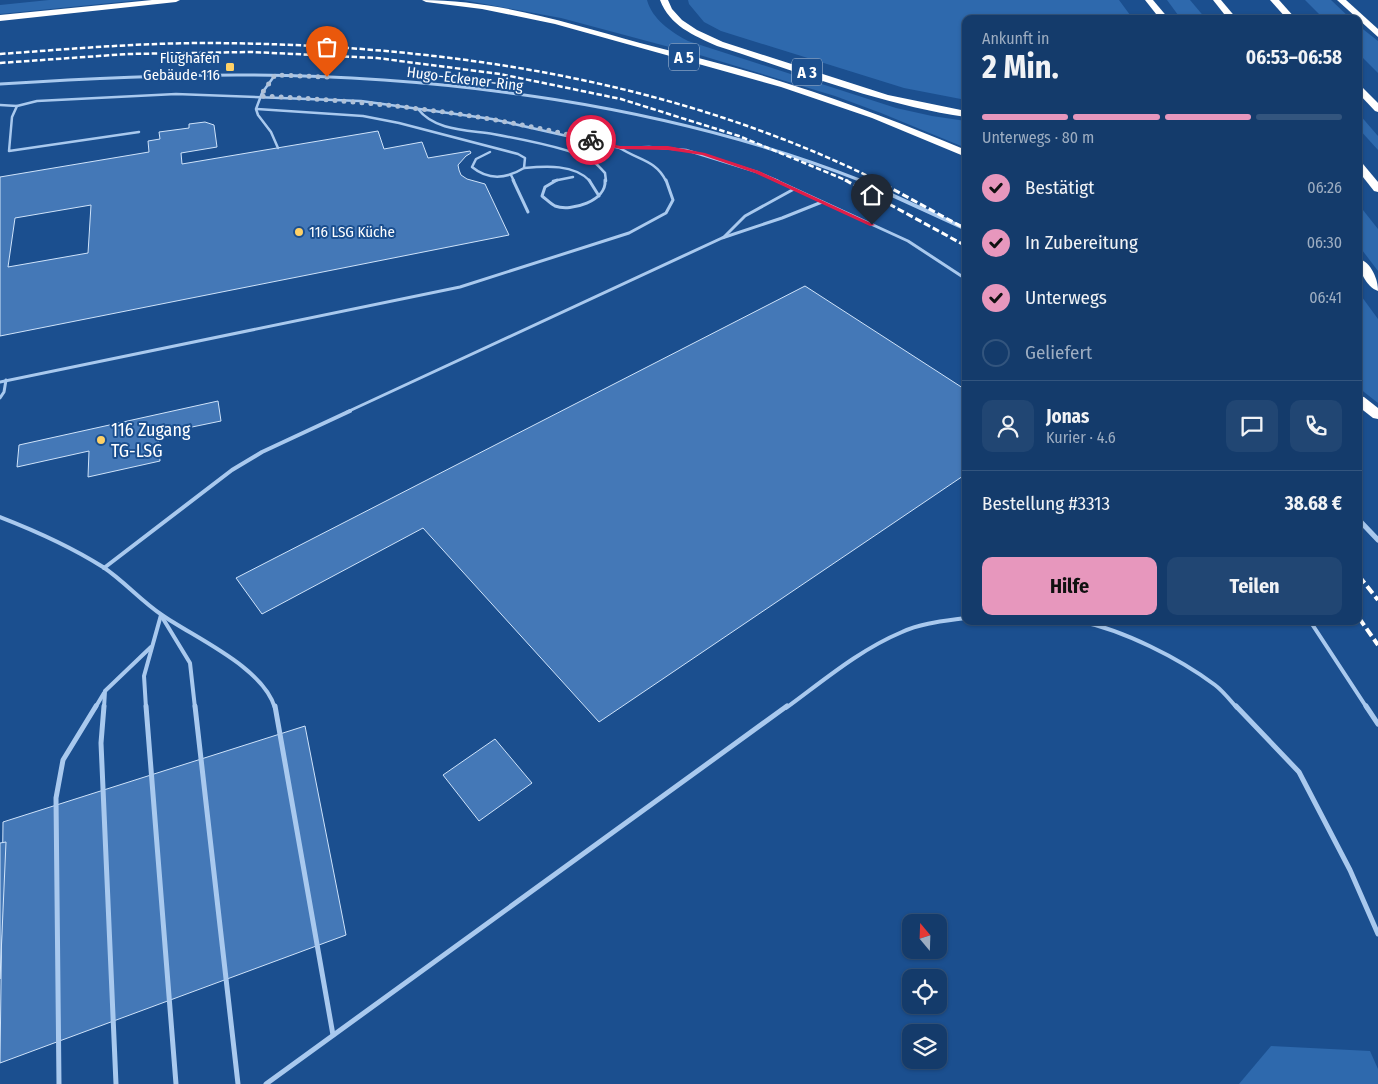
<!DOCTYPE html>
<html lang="de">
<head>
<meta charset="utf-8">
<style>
	body { margin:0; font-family:"Fira Sans Condensed",sans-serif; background:#214673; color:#f1f3f6; height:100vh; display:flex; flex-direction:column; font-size:19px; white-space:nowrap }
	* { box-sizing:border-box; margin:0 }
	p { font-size:16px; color:#9dadc1 }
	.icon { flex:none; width:28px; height:28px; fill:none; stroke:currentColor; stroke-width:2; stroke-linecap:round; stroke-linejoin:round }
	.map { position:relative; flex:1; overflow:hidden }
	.side { position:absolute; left:962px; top:15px; width:400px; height:610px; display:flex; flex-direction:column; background:#143b6b; border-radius:10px; box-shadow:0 1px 4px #0004,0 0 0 1px #33557e }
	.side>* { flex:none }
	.needle { width:32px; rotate:341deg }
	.tools { position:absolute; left:902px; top:914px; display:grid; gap:10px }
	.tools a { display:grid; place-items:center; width:45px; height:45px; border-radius:10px; background:#143b6b; box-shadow:0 1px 4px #0004,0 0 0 1px #33557e; font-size:25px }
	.pin { position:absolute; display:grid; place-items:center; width:42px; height:42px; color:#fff; margin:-51px -21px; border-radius:50% 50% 50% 0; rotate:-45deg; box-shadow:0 0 5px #0007 }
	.pin .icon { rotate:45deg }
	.courier { position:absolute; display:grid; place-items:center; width:50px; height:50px; margin:-25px; border:4px solid #e11d48; border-radius:50%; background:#fff; color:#222; box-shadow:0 1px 6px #0007 }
	.summary em { font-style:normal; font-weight:700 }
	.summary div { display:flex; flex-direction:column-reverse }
	.summary { display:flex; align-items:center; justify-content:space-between; height:85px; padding:0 20px }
	h1 { font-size:32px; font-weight:700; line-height:38px }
	.bar { display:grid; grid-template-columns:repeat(4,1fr); gap:8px 5px; align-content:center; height:60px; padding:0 20px }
	.bar i { height:6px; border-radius:4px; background:#33557e }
	.bar .selected { background:#e797bd }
	.bar p { grid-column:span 4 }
	.line { display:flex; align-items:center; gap:12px; padding:0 20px; border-top:1px solid #33557e }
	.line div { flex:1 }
	.round { display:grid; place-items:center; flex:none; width:52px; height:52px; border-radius:10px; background:#214673 }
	ol { padding:0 20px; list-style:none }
	li { display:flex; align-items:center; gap:15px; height:55px }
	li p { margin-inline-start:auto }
	li .icon { padding:5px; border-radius:50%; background:#e797bd; color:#111; stroke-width:4 }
	li:last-child { color:#9dadc1 }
	li i { width:28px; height:28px; border:2px solid #33557e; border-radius:50% }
	.action { display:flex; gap:10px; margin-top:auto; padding:10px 20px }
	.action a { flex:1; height:58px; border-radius:10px; background:#e797bd; color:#111; font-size:20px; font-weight:700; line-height:58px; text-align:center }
	.action a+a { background:#214673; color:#f1f3f6 }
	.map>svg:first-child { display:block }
</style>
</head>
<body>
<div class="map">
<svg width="1378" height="1084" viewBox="0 0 1378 1084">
	<rect width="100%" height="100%" fill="#1b4f8f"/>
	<g fill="#2e69ad">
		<polygon points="49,0 141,0 0,14 0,5"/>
		<path d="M463,0H647C652,19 671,32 688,41L896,108L932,116L966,121V148L881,113L835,96L703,56L561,18Z"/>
		<polygon points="688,0 1119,0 1133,19 966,19 966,100 904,88 721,31 704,22 689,4"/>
		<polygon points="1167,0 1190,0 1206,19 1181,19"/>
		<polygon points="1305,0 1331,0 1351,19 1324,19"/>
		<polygon points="1359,26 1378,41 1378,73 1359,54"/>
		<polygon points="1359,114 1378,136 1378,150 1359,129"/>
		<polygon points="1359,205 1378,229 1378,271 1359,246"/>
		<polygon points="1359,293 1378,319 1378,403 1359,388"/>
		<polygon points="1271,1046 1370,1051 1378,1069 1378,1084 1239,1084"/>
	</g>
	<g fill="#4478b7" stroke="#cfe3fa" fill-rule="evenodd">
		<path d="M205,122L214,125L217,147L181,153L182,164L378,131L384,149L422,142L428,158L470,151L471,153L466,156L458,165L459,170L461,175L467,179L485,184L509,235L0,336V177L149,152L148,141L160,139L159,132L189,128V124ZM91,205L88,253L8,267L15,218Z"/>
		<polygon points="805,286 966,390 966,474 599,722 423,528 262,614 236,578"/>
		<polygon points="218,401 221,421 158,434 160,461 88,477 89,451 17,467 19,445"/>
		<polygon points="305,726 346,935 0,1063 3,822"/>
		<polygon points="495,739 532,783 479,821 443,775"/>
		<polygon points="6,842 0,979 0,843"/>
	</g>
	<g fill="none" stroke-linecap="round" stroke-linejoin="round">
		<g stroke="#a9c9ee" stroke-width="2.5">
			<polyline points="275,75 262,93 256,109 258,115 271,132 278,148"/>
			<polyline points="0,105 17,106"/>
			<path d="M257,109L363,116L399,123L518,154L525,158L524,168C506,179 489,181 472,167L476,159L490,152"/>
			<path d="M418,109C435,131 468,130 493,134C515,138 578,150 594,162C598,165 601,169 605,173L606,181"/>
			<polyline points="139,132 9,151 12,117 17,106 37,101 176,94 361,101 492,119 620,148 649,147 686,150 757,172 778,181"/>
			<path d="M620,148C638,160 656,160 666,181"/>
			<path d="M524,168C546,166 574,164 590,181"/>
			<polyline points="511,175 514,181"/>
			<polyline points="553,181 573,177"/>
		</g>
		<g stroke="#a9c9ee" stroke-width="3">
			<polyline points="513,180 528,212"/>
			<path d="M557,180L545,187L542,196C546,199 551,204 555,206C571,212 607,201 605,180"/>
			<polyline points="589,180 599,196"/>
			<polyline points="775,180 908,241 966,279"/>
			<polyline points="724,237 745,216 794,189"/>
			<polyline points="0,382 460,287 629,233 666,213 673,200 666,180"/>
			<polyline points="0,398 4,392 6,380"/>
			<polyline points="347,412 722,238 782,218 822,202"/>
		</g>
		<g stroke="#a9c9ee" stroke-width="4">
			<path d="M0,517C36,531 70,546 103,567C124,581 141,601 162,615C195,638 263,667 275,708"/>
			<polyline points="104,568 232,470 262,452 350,411"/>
			<polyline points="162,617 190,663 195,708"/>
			<path d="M1079,621C1123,630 1179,658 1215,685C1223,691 1230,700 1237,708"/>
			<polyline points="1310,621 1367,708"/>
			<polyline points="95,708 104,693"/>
			<polyline points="104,708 105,691 151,647"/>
			<polyline points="146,708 144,676 161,615"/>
			<path d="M786,708C823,681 859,650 902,632C921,623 945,621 966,618"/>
		</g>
		<g stroke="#a9c9ee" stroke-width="5">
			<polyline points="104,706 101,743 116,1084"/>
			<polyline points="146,706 176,1084"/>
			<polyline points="195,706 238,1084"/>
			<polyline points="275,706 333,1035"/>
			<polyline points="1236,706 1299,772 1350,870 1378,934"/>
			<polyline points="1366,706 1378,724"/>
			<polyline points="59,1084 56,798 63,760 96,706"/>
			<polyline points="266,1084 787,706"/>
		</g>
		<path stroke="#a9c9ee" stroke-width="3" d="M0,84C79,79 158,75 237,75C443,75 670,105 862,181"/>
		<polyline stroke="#a9c9ee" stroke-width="4" points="859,180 966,229"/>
		<polyline stroke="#a9c9ee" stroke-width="5" points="1359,520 1378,540"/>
		<g fill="#fff" fill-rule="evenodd">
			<polygon points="152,0 180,0 176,2 0,21 0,15"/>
			<path d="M422,0C496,0 569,23 640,43C690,56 741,68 789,84C850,103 908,126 966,150V157L872,118L781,87L555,24L482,9L426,2Z"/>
			<path d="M660,0H668L672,9L682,20L697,30L723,42L888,95L966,111V117C881,105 799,72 717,46C693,35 670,26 660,0Z"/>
			<polygon points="1145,0 1153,0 1169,19 1160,19"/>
			<polygon points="1213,0 1221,0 1237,19 1228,19"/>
			<polygon points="1270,0 1279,0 1296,19 1287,19"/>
			<polygon points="1337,0 1346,0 1378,29 1378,37"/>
			<polygon points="1359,86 1362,87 1378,103 1378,112 1375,111 1359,94"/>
			<polygon points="1359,163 1363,164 1378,182 1378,192 1374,191 1359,172"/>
			<path d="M1359,259C1371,262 1378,279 1378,291C1366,287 1358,269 1359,259Z"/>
			<polygon points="1359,396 1364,397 1378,408 1378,419 1373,418 1359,407"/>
		</g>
		<g stroke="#fff" stroke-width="2.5" stroke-dasharray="5.5 2.5" stroke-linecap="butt">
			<path d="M0,54C69,49 138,43 207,43C437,44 671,78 878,181"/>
			<polyline points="0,63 127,54 252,52 377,58 500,74 621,99 739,136 848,181"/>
		</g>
		<g stroke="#fff" stroke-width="3" stroke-dasharray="7 3" stroke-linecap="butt">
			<polyline points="845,180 966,246"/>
			<polyline points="876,180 966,229"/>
		</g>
		<g stroke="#fff" stroke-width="4" stroke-dasharray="9 4" stroke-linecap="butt">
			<polyline points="1359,576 1378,600"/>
			<polyline points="1359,618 1378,645"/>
		</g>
	</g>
	<polygon fill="#e11d48" points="591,139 620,146 668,146 705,153 759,171 875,225 870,226 755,173 702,155 668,150 620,149 589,141"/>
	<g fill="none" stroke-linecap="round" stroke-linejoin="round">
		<path stroke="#afc1d8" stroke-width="5" stroke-dasharray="0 9" d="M327,77L275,75L260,96C372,101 482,113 591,140"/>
	</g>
	<g fill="#ffd166" stroke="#1b4f8f" stroke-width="2">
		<rect x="225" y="62" width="10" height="10" rx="2.5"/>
		<circle cx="299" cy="232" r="5"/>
		<circle cx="101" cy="440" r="5"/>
	</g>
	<g text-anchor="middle" stroke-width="4" stroke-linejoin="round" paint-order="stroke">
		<g font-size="15" fill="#fff" stroke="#1b4f8f" text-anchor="end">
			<text x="220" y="63">Flughafen<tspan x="220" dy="17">Gebäude 116</tspan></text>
			<text x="309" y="237" text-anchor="start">116 LSG Küche</text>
		</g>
		<g font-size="15" fill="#fff" stroke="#1b4f8f">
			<text transform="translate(465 79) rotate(7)" y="5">Hugo-Eckener-Ring</text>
		</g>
		<g fill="#1b4f8f" stroke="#bbcadd" stroke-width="1">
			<rect x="669" y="43.5" width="30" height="27" rx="4"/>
			<rect x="792" y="58.5" width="30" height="27" rx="4"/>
		</g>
		<g font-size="16" font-weight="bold" fill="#fff">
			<text x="684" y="63">A 5</text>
			<text x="807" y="78">A 3</text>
		</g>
		<g font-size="18" fill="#fff" stroke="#1b4f8f" text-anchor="start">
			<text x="111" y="436">116 Zugang<tspan x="111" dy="21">TG-LSG</tspan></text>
		</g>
	</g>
</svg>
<div class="tools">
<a><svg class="needle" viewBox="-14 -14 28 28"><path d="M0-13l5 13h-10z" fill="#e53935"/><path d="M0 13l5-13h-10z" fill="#9dadc1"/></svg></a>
<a><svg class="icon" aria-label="locate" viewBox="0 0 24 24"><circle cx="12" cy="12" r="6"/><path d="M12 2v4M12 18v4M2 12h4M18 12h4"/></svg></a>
<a><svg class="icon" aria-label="layers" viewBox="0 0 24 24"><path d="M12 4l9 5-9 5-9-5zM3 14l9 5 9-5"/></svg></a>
</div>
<div class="pin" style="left:327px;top:77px;background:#ea580c"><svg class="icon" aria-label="bag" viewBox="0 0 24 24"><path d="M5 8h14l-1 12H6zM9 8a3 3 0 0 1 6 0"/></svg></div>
<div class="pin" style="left:872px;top:225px;background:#1f2937"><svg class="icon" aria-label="home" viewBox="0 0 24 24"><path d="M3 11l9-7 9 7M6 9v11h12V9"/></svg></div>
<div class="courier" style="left:591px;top:140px"><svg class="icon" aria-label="bike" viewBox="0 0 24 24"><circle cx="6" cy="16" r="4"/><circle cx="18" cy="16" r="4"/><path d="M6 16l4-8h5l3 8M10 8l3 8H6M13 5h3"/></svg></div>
<section class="side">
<div class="summary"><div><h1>2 Min.</h1><p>Ankunft in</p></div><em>06:53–06:58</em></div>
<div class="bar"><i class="selected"></i><i class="selected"></i><i class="selected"></i><i></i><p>Unterwegs · 80 m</p></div>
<ol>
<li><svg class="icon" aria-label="check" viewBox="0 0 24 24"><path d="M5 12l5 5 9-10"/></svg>Bestätigt<p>06:26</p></li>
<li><svg class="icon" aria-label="check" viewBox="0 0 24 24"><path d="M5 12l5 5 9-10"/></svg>In Zubereitung<p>06:30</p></li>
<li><svg class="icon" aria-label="check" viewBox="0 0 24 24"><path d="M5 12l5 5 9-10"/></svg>Unterwegs<p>06:41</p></li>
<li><i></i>Geliefert</li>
</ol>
<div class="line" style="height:90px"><a class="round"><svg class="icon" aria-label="person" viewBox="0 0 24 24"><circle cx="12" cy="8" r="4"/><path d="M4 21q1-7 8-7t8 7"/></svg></a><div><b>Jonas</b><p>Kurier · 4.6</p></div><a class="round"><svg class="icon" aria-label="chat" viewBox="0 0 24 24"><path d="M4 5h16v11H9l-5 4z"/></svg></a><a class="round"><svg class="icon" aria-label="phone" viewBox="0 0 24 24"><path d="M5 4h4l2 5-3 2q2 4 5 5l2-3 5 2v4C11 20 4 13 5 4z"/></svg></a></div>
<div class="line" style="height:65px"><div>Bestellung #3313</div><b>38.68 €</b></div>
<div class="action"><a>Hilfe</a><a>Teilen</a></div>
</section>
</div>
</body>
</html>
